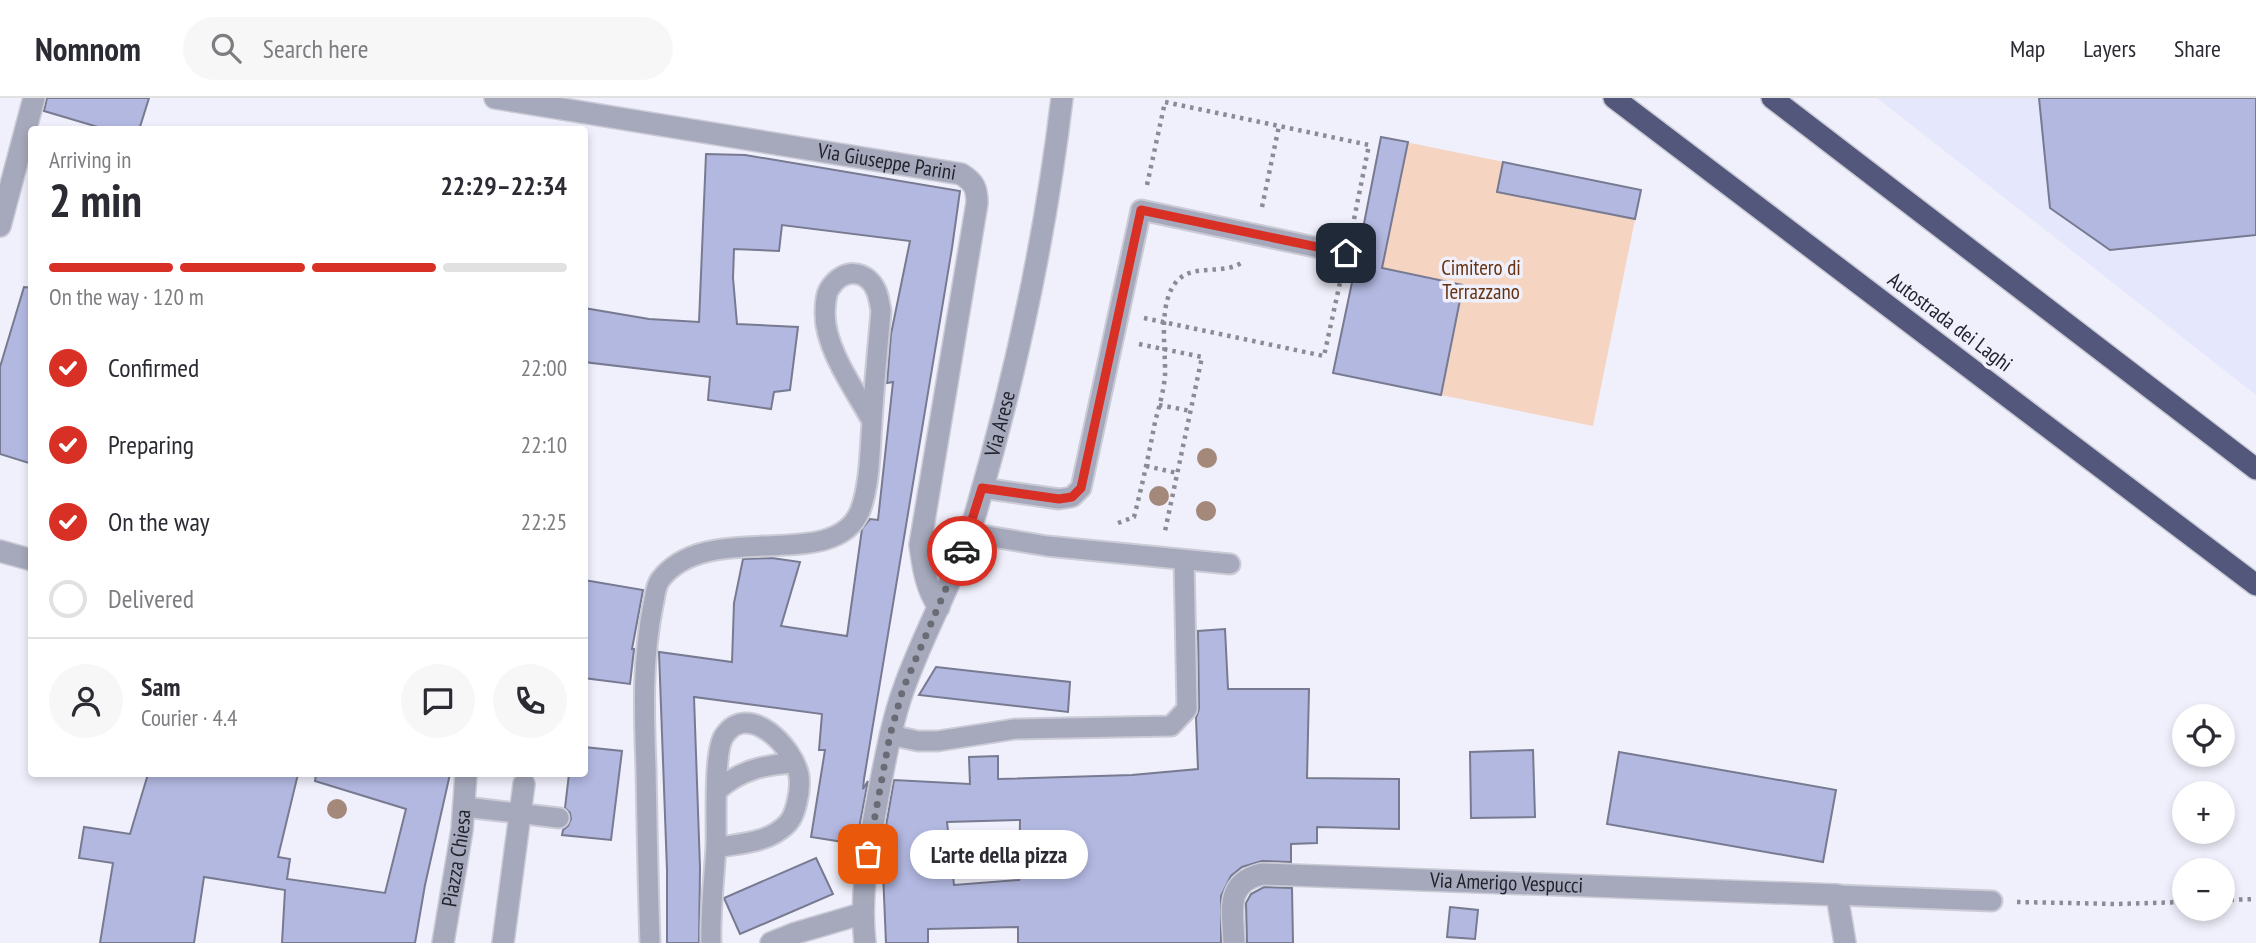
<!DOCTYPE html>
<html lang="en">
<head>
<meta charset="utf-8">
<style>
	body { margin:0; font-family:"PT Sans Narrow",sans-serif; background:#f7f7f7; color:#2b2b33; height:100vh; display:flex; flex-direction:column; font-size:26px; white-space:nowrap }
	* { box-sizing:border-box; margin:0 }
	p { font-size:23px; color:#7c7c81 }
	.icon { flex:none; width:38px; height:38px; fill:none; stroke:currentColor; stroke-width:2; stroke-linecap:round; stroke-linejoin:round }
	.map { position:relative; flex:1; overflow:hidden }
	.panel { position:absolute; left:28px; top:28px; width:560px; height:651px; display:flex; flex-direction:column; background:#fff; border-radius:7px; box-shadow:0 4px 10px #0003 }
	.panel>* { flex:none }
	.tools { position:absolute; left:2172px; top:606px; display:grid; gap:14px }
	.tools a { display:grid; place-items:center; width:63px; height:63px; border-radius:50%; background:#fff; box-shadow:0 4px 10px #0003; font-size:35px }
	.pin { position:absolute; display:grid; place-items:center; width:60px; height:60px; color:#fff; margin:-30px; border-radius:14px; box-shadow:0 4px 10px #0006 }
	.courier { position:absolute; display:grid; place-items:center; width:70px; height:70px; margin:-35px; border:5px solid #d93025; border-radius:50%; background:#fff; color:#222; box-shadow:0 2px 9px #0007 }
	.bubble { position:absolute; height:49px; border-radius:24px; background:#fff; box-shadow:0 4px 10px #0003; font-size:23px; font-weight:600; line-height:49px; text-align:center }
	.overview em { font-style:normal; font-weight:600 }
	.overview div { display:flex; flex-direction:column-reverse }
	.overview { display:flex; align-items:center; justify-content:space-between; height:119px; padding:0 21px }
	h1 { font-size:46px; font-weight:600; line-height:52px }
	.bar { display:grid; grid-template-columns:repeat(4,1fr); gap:10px 7px; align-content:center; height:84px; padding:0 21px }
	.bar i { height:9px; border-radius:5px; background:#e1e1e2 }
	.bar .on { background:#d93025 }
	.bar p { grid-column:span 4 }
	.line { display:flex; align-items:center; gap:18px; padding:0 21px; border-top:2px solid #e1e1e2 }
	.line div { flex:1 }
	.round { display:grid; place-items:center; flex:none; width:74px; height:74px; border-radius:37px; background:#f7f7f7 }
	ol { padding:0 21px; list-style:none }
	li { display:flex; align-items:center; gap:21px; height:77px }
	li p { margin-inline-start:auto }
	li .icon { padding:7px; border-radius:50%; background:#d93025; color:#fff; stroke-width:4 }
	li:last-child { color:#7c7c81 }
	li i { width:38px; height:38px; border:4px solid #e1e1e2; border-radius:50% }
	header { display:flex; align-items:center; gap:42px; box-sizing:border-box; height:98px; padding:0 35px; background:#fff; border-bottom:2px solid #e1e1e2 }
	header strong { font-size:33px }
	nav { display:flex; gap:38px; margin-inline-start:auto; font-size:24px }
	.search { width:490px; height:63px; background:#f7f7f7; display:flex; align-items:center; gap:18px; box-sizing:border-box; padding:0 24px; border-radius:38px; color:#7c7c81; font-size:26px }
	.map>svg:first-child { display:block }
</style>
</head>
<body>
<header>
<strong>Nomnom</strong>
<div class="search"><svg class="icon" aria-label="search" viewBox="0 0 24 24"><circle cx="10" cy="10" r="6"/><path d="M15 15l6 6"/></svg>Search here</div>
<nav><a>Map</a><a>Layers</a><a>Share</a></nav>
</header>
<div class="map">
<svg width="2256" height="845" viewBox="0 0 2256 845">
	<rect width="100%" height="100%" fill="#eff0fb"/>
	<polygon fill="#e5e8fc" points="1877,0 2256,0 2256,297"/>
	<polygon fill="#f5d4c2" points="1381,39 1641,92 1593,328 1333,275"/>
	<g fill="#b3b8e1" stroke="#777a90" stroke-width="2" fill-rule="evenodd">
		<polygon points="47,0 149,0 139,32 108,32 44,13"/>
		<polygon points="2039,0 2256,0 2256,137 2110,152 2050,110"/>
		<polygon points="1381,39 1408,44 1382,170 1463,187 1441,297 1333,275 1355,170 1366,167 1369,160 1366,149 1360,146"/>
		<polygon points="706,56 745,57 960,93 952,150 864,681 863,691 868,683 856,746 811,739 825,652 819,652 822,616 694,599 700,770 699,845 667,845 667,772 659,554 732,564 734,505 743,461 772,460 800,464 781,528 847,538 862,431 870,421 878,422 893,284 887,285 891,236 910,143 782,127 779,153 734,151 733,180 737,226 798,229 790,292 774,294 771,311 708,302 710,279 584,264 584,210 649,221 699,224"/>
		<polygon points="1503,64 1641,92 1635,121 1497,94"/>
		<polygon points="24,189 32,190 32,366 0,356 0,269"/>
		<polygon points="584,482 643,492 632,551 634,551 630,586 584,580"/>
		<path d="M1225,531L1228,591H1309L1307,680L1399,681V731L1317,729V745L1291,746V764L1262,763L1242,769L1231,778L1221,798V845H1018V829L928,831V845H886L882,751L894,682L970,686L969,659L998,658V681L1132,677L1198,671L1196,620L1199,611L1198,533ZM1020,722L1019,782L954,787L947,724Z"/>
		<polygon points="936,569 1070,584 1068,614 919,597"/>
		<polygon points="584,649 622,653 611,742 562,737 563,732 568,728 571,721 570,715 565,710 569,676 584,676"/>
		<polygon points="1533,652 1535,719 1471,720 1470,654"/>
		<polygon points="1619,654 1836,692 1823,764 1607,726"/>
		<polygon points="148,676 298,676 278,759 290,761 287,781 385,795 406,711 315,683 316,676 450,676 425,787 415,845 282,845 285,792 204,779 194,845 100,845 113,765 79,760 84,729 130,736"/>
		<polygon points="816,760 833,796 740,836 724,800"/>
		<polygon points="1264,789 1292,790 1293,845 1247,845 1246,805 1251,796"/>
		<polygon points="1450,809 1478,812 1475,841 1447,839"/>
	</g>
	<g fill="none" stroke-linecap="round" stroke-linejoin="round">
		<g stroke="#cacbd6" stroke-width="23">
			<g id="service">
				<polyline points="982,390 1059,401 1072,399 1081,390 1141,112 1357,158"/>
				<polyline points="969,435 1047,448 1230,466"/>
				<polyline points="890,637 918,643 938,643 1015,631 1171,628 1187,611 1184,462"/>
				<path d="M718,692C740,672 764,667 793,665"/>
				<polyline points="465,709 559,720"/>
				<polyline points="1837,797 1992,803"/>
				<path d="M650,845C648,787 647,729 646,671C644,615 642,562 653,507C655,500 655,489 660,482C707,419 834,477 860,413C870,387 870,351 872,324C874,287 878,250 881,213C880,207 879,199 876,192C866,171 843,170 830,190C826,195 825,209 825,216C825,251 855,292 872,323"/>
				<path d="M711,845C710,812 714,782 716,749C717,727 713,654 724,638C748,602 794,649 799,678C800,686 799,696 797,704C794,718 790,726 777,734C761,745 735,746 716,750"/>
			</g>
		</g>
		<g stroke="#cacbd6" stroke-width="24">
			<polyline id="pedestrian" points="503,845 524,686"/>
		</g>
		<g stroke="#cacbd6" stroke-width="24">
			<g id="minor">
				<path id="s1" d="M495,0L961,76C974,84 977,90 977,105L920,447C923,469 926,491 939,509"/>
				<polyline points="0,128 34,0"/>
				<polyline points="0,453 32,462"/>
				<path id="s2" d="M443,845L462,732L466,676"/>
				<polyline points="771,845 796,835 861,816"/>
				<path id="s3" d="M865,845C859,794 870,743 879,693C886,658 892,623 904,590C925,531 958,475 976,414C1016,276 1045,143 1062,0"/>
				<path id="s4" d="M1234,845C1233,813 1224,785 1262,776L1837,797L1845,845"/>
			</g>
		</g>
		<g stroke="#cacbd6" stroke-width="24">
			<g id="motorway">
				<polyline points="1614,0 2256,487"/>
				<polyline points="1772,0 2256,371"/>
			</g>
		</g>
		<g stroke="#8a8b95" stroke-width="4.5" stroke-dasharray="3.5 5" stroke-linecap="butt">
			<polyline points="1147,87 1165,4 1369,47 1352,131"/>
			<polyline points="1262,109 1279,28"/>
			<polyline points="1144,220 1324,258 1341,180"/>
			<polyline points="1139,246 1202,259 1165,433"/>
			<polyline points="1159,307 1191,313"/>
			<polyline points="1146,368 1177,375"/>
			<path d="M1118,425L1134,419C1142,388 1149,356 1155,324C1159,309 1164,292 1165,277C1166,251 1157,203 1178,182C1195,165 1225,178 1244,163"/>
			<polyline points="2222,802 2256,801"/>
			<polyline points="2017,804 2116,806 2184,804"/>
		</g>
		<use href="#service" stroke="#a6a9bb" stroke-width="19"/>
		<use href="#pedestrian" stroke="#a6a9bb" stroke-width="21"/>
		<use href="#minor" stroke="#a6a9bb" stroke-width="21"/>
		<use href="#motorway" stroke="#53577b" stroke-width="21"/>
	</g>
	<g fill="#a4887a">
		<circle cx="1207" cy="360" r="10"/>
		<circle cx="1159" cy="398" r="10"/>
		<circle cx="1206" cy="413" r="10"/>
		<circle cx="337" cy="711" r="10"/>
	</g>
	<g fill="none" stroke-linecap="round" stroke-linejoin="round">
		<polyline stroke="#6a6b75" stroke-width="7" stroke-dasharray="0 12.6" points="868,756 890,637 903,591 962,453"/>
		<polyline stroke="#d93025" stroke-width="9" points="962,453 982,390 1059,401 1072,399 1081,390 1141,112 1346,155"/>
	</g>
	<g text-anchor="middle" stroke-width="7" stroke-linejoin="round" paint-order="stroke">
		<g font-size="21" fill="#22232d" stroke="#eff0fb">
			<text dy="7" stroke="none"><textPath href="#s1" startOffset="397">Via Giuseppe Parini</textPath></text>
			<text transform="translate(1950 224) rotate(37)" y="7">Autostrada dei Laghi</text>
			<text dy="7" stroke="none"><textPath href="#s3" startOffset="541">Via Arese</textPath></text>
			<text dy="7" stroke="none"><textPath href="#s2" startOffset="86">Piazza Chiesa</textPath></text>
			<text dy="7" stroke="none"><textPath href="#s4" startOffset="329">Via Amerigo Vespucci</textPath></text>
		</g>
		<g font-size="21" fill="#673211" stroke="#eff0fb">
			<text x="1481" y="177">Cimitero di<tspan x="1481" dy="24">Terrazzano</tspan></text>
		</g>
	</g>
</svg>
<div class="tools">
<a><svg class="icon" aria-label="locate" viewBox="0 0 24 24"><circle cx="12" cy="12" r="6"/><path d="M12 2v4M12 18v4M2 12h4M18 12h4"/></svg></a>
<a>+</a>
<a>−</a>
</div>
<div class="pin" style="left:868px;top:756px;background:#ea580c"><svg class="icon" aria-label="bag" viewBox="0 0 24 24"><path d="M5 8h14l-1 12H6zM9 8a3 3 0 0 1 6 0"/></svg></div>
<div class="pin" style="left:1346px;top:155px;background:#1f2937"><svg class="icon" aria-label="home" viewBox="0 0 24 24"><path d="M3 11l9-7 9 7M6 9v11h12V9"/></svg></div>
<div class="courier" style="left:962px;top:453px"><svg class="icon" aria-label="car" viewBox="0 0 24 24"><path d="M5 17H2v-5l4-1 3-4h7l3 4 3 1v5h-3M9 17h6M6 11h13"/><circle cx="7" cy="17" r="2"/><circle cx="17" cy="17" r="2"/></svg></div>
<div class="bubble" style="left:910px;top:732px;width:178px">L'arte della pizza</div>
<section class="panel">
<div class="overview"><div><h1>2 min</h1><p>Arriving in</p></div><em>22:29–22:34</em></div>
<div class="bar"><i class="on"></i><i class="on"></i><i class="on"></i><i></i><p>On the way · 120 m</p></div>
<ol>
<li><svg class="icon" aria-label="check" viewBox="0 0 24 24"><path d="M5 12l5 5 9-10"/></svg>Confirmed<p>22:00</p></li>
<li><svg class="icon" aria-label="check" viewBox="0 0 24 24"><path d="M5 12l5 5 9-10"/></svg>Preparing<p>22:10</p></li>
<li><svg class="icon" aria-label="check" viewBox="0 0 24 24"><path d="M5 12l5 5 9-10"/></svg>On the way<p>22:25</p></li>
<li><i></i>Delivered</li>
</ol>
<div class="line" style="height:126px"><a class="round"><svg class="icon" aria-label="person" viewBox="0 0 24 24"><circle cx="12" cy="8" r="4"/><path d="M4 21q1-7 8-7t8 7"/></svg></a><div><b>Sam</b><p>Courier · 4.4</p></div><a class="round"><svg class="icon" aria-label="chat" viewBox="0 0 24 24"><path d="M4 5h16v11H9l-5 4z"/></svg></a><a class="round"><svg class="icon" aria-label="phone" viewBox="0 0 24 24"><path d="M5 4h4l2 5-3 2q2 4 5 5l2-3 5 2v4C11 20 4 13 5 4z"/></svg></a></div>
</section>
</div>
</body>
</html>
